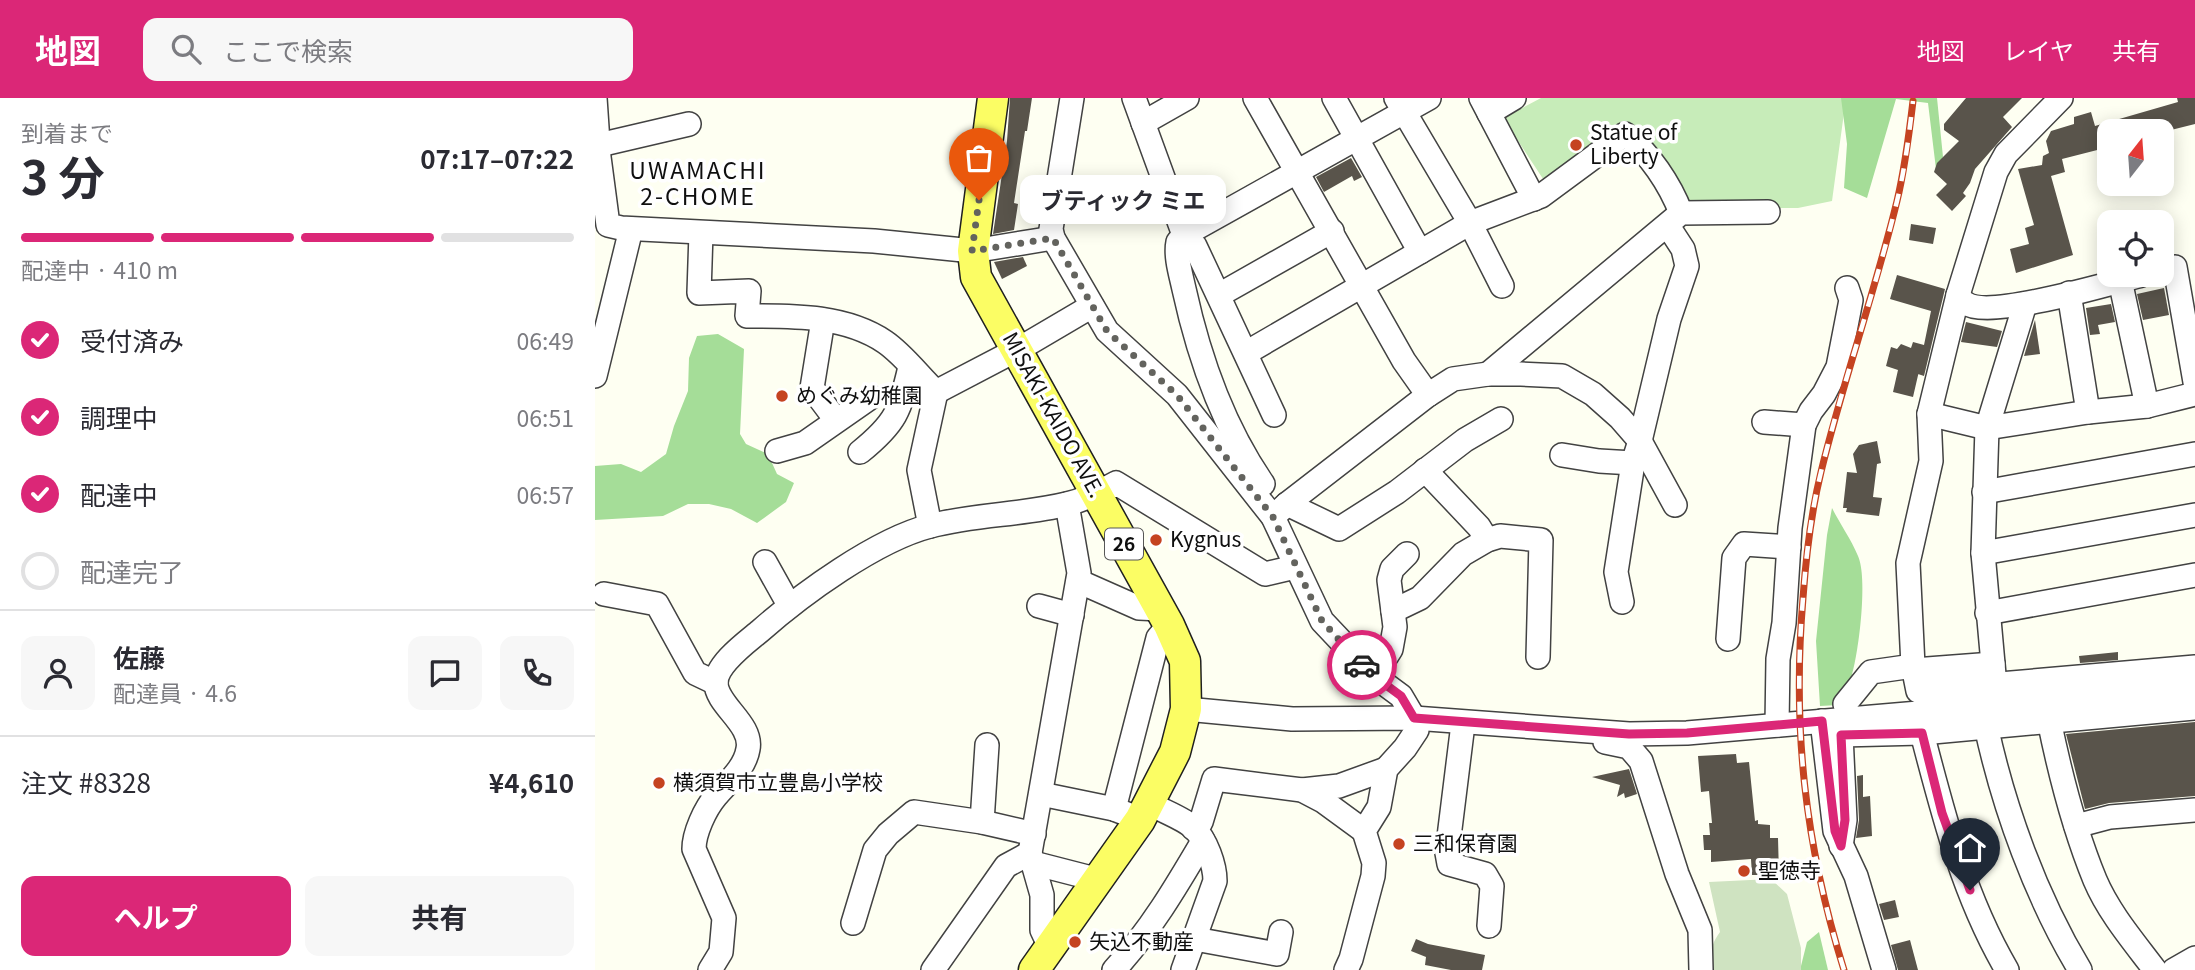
<!DOCTYPE html>
<html lang="ja">
<head>
<meta charset="utf-8">
<style>
	body { margin:0; font-family:Georgia,"Noto Sans JP",serif; background:#f7f7f7; color:#2b2b33; height:100vh; display:flex; flex-direction:column; font-size:26px; white-space:nowrap }
	* { box-sizing:border-box; margin:0 }
	p { font-size:23px; color:#7c7c81 }
	.icon { flex:none; width:38px; height:38px; fill:none; stroke:currentColor; stroke-width:2; stroke-linecap:round; stroke-linejoin:round }
	.map { position:relative; flex:1; overflow:hidden }
	.drawer { display:flex; flex-direction:column; background:#fff; width:595px }
	.drawer>* { flex:none }
	.needle { width:46px; rotate:17deg }
	.controls { position:absolute; left:1502px; top:21px; display:grid; gap:14px }
	.controls a { display:grid; place-items:center; width:77px; height:77px; border-radius:14px; background:#fff; box-shadow:0 4px 18px #0003; font-size:35px }
	.pin { position:absolute; display:grid; place-items:center; width:60px; height:60px; color:#fff; margin:-72px -30px; border-radius:50% 50% 50% 0; rotate:-45deg; box-shadow:0 0 7px #0007 }
	.pin .icon { rotate:45deg }
	.courier { position:absolute; display:grid; place-items:center; width:70px; height:70px; margin:-35px; border:5px solid #db2777; border-radius:50%; background:#fff; color:#222; box-shadow:0 2px 9px #0007 }
	.bubble { position:absolute; height:49px; border-radius:14px; background:#fff; box-shadow:0 4px 18px #0003; font-size:23px; font-weight:700; line-height:49px; text-align:center }
	.head em { font-style:normal; font-weight:700 }
	.head div { display:flex; flex-direction:column-reverse }
	.head { display:flex; align-items:center; justify-content:space-between; height:119px; padding:0 21px }
	h1 { font-size:46px; font-weight:700; line-height:52px }
	.bar { display:grid; grid-template-columns:repeat(4,1fr); gap:10px 7px; align-content:center; height:84px; padding:0 21px }
	.bar i { height:9px; border-radius:5px; background:#e1e1e2 }
	.bar .active { background:#db2777 }
	.bar p { grid-column:span 4 }
	.line { display:flex; align-items:center; gap:18px; padding:0 21px; border-top:2px solid #e1e1e2 }
	.line div { flex:1 }
	.round { display:grid; place-items:center; flex:none; width:74px; height:74px; border-radius:14px; background:#f7f7f7 }
	ol { padding:0 21px; list-style:none }
	li { display:flex; align-items:center; gap:21px; height:77px }
	li p { margin-inline-start:auto }
	li .icon { padding:7px; border-radius:50%; background:#db2777; color:#fff; stroke-width:4 }
	li:last-child { color:#7c7c81 }
	li i { width:38px; height:38px; border:4px solid #e1e1e2; border-radius:50% }
	.primary-button { display:flex; gap:14px; margin-top:auto; padding:14px 21px }
	.primary-button a { flex:1; height:80px; border-radius:14px; background:#db2777; color:#fff; font-size:28px; font-weight:700; line-height:80px; text-align:center }
	.primary-button a+a { background:#f7f7f7; color:#2b2b33 }
	header { display:flex; align-items:center; gap:42px; box-sizing:border-box; height:98px; padding:0 35px; background:#db2777; color:#fff }
	header strong { font-size:33px }
	nav { display:flex; gap:38px; margin-inline-start:auto; font-size:24px }
	.search { width:490px; height:63px; background:#f7f7f7; display:flex; align-items:center; gap:18px; box-sizing:border-box; padding:0 24px; border-radius:14px; color:#7c7c81; font-size:26px }
	main { display:flex; flex:1; min-height:0 }
	.map>svg:first-child { display:block }
</style>
</head>
<body>
<header>
<strong>地図</strong>
<div class="search"><svg class="icon" aria-label="search" viewBox="0 0 24 24"><circle cx="10" cy="10" r="6"/><path d="M15 15l6 6"/></svg>ここで検索</div>
<nav><a>地図</a><a>レイヤ</a><a>共有</a></nav>
</header>
<main>
<section class="drawer">
<div class="head"><div><h1>3 分</h1><p>到着まで</p></div><em>07:17–07:22</em></div>
<div class="bar"><i class="active"></i><i class="active"></i><i class="active"></i><i></i><p>配達中 · 410 m</p></div>
<ol>
<li><svg class="icon" aria-label="check" viewBox="0 0 24 24"><path d="M5 12l5 5 9-10"/></svg>受付済み<p>06:49</p></li>
<li><svg class="icon" aria-label="check" viewBox="0 0 24 24"><path d="M5 12l5 5 9-10"/></svg>調理中<p>06:51</p></li>
<li><svg class="icon" aria-label="check" viewBox="0 0 24 24"><path d="M5 12l5 5 9-10"/></svg>配達中<p>06:57</p></li>
<li><i></i>配達完了</li>
</ol>
<div class="line" style="height:126px"><a class="round"><svg class="icon" aria-label="person" viewBox="0 0 24 24"><circle cx="12" cy="8" r="4"/><path d="M4 21q1-7 8-7t8 7"/></svg></a><div><b>佐藤</b><p>配達員 · 4.6</p></div><a class="round"><svg class="icon" aria-label="chat" viewBox="0 0 24 24"><path d="M4 5h16v11H9l-5 4z"/></svg></a><a class="round"><svg class="icon" aria-label="phone" viewBox="0 0 24 24"><path d="M5 4h4l2 5-3 2q2 4 5 5l2-3 5 2v4C11 20 4 13 5 4z"/></svg></a></div>
<div class="line" style="height:91px"><div>注文 #8328</div><b>¥4,610</b></div>
<div class="primary-button"><a>ヘルプ</a><a>共有</a></div>
</section>
<div class="map">
<svg width="1600" height="872" viewBox="0 0 1600 872">
	<rect width="100%" height="100%" fill="#fefff2"/>
	<polygon fill="#c7ecb9" points="946,0 1251,0 1237,103 1203,110 1085,110 1030,37 956,93 908,20"/>
	<g fill="#a5dd98">
		<polygon points="1246,0 1342,0 1348,59 1341,71 1333,5 1301,1 1272,100 1249,90 1252,46"/>
		<polygon points="123,236 149,251 145,336 151,346 173,356 182,376 199,385 191,404 162,425 136,411 114,406 93,406 68,418 0,422 0,368 26,366 46,374 71,356 79,328 93,293 94,260 102,238"/>
		<path d="M1237,410C1245,426 1256,441 1263,458C1273,480 1264,553 1257,577C1255,587 1249,597 1244,607L1225,608L1221,543L1232,437Z"/>
		<polygon points="1224,834 1233,872 1205,872 1212,844"/>
	</g>
	<path fill="#cfe3c1" d="M1176,781L1192,796L1206,850V872H1117C1114,857 1116,846 1125,834L1114,784Z"/>
	<g fill="#59544b">
		<polygon points="415,0 437,0 432,33 430,33 419,105 423,106 419,132 398,136 412,43"/>
		<polygon points="1371,0 1427,0 1408,19 1417,29 1380,71 1375,85 1368,95 1371,98 1357,113 1341,97 1352,86 1339,74 1342,65 1364,43 1349,32 1349,26"/>
		<polygon points="1582,0 1600,0 1600,26 1572,33 1514,33 1514,49 1467,61 1470,74 1456,78 1478,157 1421,175 1415,151 1434,146 1430,130 1439,127 1423,71 1447,67 1448,58 1454,55 1451,43 1456,33 1479,26 1479,19 1496,14 1500,28 1583,4"/>
		<polygon points="756,60 767,79 759,83 757,78 729,94 721,79"/>
		<polygon points="1316,126 1341,130 1338,146 1314,142"/>
		<polygon points="428,159 432,168 407,181 399,164"/>
		<polygon points="1302,177 1350,191 1329,278 1323,276 1324,273 1318,299 1298,294 1303,272 1291,268 1296,249 1302,251 1306,246 1316,250 1318,244 1329,247 1336,213 1295,201"/>
		<polygon points="1569,190 1574,217 1548,222 1542,196"/>
		<polygon points="1516,206 1520,224 1503,227 1505,236 1495,237 1491,210"/>
		<polygon points="1440,222 1445,256 1429,258"/>
		<polygon points="1371,224 1407,233 1402,249 1366,244"/>
		<polygon points="1282,343 1286,365 1282,366 1278,399 1287,400 1284,418 1251,414 1252,410 1248,410 1252,374 1262,375 1258,356 1264,347"/>
		<polygon points="1523,554 1523,562 1485,565 1484,558"/>
		<polygon points="1600,624 1600,698 1514,705 1490,711 1471,636"/>
		<polygon points="1141,656 1142,665 1154,664 1160,723 1163,722 1163,726 1175,727 1175,740 1183,740 1184,777 1157,777 1156,761 1116,764 1116,752 1109,752 1108,737 1115,737 1114,725 1117,725 1114,693 1106,694 1103,658"/>
		<polygon points="1034,671 1042,696 1030,700 1029,695 1022,699 1025,687 997,679"/>
		<polygon points="1268,677 1268,699 1275,698 1277,738 1261,740 1264,722 1262,678"/>
		<polygon points="1300,802 1304,819 1289,822 1284,806"/>
		<polygon points="821,841 833,846 890,857 887,872 856,872 830,867 831,859 816,853"/>
		<polygon points="1315,842 1323,872 1303,872 1296,847"/>
	</g>
	<g fill="none" stroke-linecap="round" stroke-linejoin="round">
		<g stroke="#424242" stroke-width="26">
			<g id="minor">
				<polyline points="0,0 4,59 13,127 26,130 279,143 378,153 458,140"/>
				<polyline points="477,0 456,131 458,140 512,233 582,297 678,419 727,523 779,578 806,598 819,620 822,632 810,650 791,671 784,709 769,733 779,765 778,778 756,861 751,872"/>
				<polyline points="539,0 589,137 600,148 679,317"/>
				<polyline points="660,0 809,263 833,297"/>
				<polyline points="739,0 825,154"/>
				<polyline points="801,0 875,125 907,188"/>
				<polyline points="886,0 939,101"/>
				<polyline points="1466,0 1411,56 1401,74 1363,197 1334,316 1336,363 1313,465 1318,568 1323,593 1600,569"/>
				<polyline points="894,15 919,0"/>
				<polyline points="548,25 592,0"/>
				<polyline points="4,47 94,26"/>
				<path d="M106,135L104,195L154,193L152,218C198,218 250,217 290,244C309,257 324,278 341,294"/>
				<polyline points="1580,169 1600,284"/>
				<polyline points="1525,182 1552,308"/>
				<polyline points="1474,195 1493,314"/>
				<polyline points="624,197 737,133"/>
				<path d="M1363,197C1365,200 1367,203 1370,205C1394,222 1516,185 1547,177"/>
				<polyline points="228,222 217,290 241,322"/>
				<path d="M651,255L875,125L946,98L1030,36C1054,55 1075,86 1086,115"/>
				<polyline points="893,276 1086,115 1173,114"/>
				<polyline points="0,278 36,131"/>
				<polyline points="341,294 429,248 497,208"/>
				<polyline points="1334,316 1392,330 1493,314 1552,308 1600,296"/>
				<polyline points="1169,324 1209,327"/>
				<polyline points="182,353 210,345 276,299"/>
				<path d="M265,354C301,325 305,313 315,269"/>
				<polyline points="967,357 1004,363 1038,365"/>
				<polyline points="830,372 884,429 892,442"/>
				<path d="M668,386C628,328 604,260 589,191C586,177 580,158 583,144L589,137L834,0"/>
				<polyline points="1389,394 1600,356"/>
				<polyline points="692,406 744,431 802,394 870,342 906,321"/>
				<polyline points="678,419 692,406 833,297 858,281 893,276 926,276 967,278 998,296 1025,320 1045,343 1080,407"/>
				<polyline points="335,428 324,372 341,294"/>
				<polyline points="1388,455 1600,417"/>
				<polyline points="170,464 194,507"/>
				<polyline points="483,483 544,510 565,511"/>
				<polyline points="9,496 62,506 100,575 121,585"/>
				<polyline points="1027,504 1021,474 1038,365 1045,343 1074,221 1092,168 1088,151 1073,128"/>
				<polyline points="444,508 477,517"/>
				<polyline points="798,513 825,500 868,456 892,442 905,438 946,442 943,559"/>
				<polyline points="1392,515 1600,477"/>
				<polyline points="1133,541 1139,460 1149,446 1194,449"/>
				<polyline points="1319,572 1398,566"/>
				<polyline points="779,578 796,551 800,529 794,482 797,471 812,456"/>
				<polyline points="1400,588 1388,455 1392,330 1430,206"/>
				<polyline points="1250,606 1276,574 1318,568"/>
				<polyline points="591,611 697,621 819,620 1034,636 1092,635 1600,591"/>
				<path d="M1454,622C1465,676 1479,731 1500,782C1514,815 1539,844 1560,872"/>
				<polyline points="1227,623 1240,733 1261,778 1289,872"/>
				<polyline points="1182,627 1183,561 1189,525 1195,430 1209,327 1216,313 1229,296 1243,269 1256,202 1252,190"/>
				<path d="M1391,628C1409,711 1441,799 1485,872"/>
				<polyline points="867,634 852,755 854,766 890,776 897,788 894,828"/>
				<path d="M1327,635C1348,716 1369,799 1412,872"/>
				<polyline points="1010,644 1034,649 1046,663 1082,776 1105,832 1106,872"/>
				<polyline points="707,692 744,688 791,671"/>
				<polyline points="446,696 519,711 532,716"/>
				<path d="M554,705C567,713 588,720 599,730C611,742 620,767 620,783L588,872"/>
				<polyline points="519,711 563,540 574,527"/>
				<polyline points="387,724 392,647"/>
				<polyline points="1481,728 1515,719 1600,712"/>
				<polyline points="598,730 606,724 619,681 707,692 728,703 769,733"/>
				<polyline points="1246,748 1250,722 1246,637 1327,635 1600,610"/>
				<polyline points="438,765 504,782"/>
				<polyline points="258,825 280,752 293,736 319,714 387,724 439,736"/>
				<polyline points="600,841 682,856 686,834"/>
				<polyline points="455,849 447,832 447,797 435,755 484,475 472,406"/>
				<path d="M115,872L126,854L129,820L99,751C99,735 110,711 121,698C133,684 150,670 153,651C158,626 121,607 121,585C121,566 152,544 165,533C207,496 281,442 335,428C380,416 427,417 472,406C489,402 505,394 521,385L670,476L700,469"/>
				<polyline points="338,872 411,768 435,755"/>
				<path d="M519,872C555,833 581,789 608,743"/>
				<polyline points="1579,872 1600,860"/>
			</g>
		</g>
		<g stroke="#202020" stroke-width="33">
			<polyline id="major" points="398,0 378,153 381,179 574,527 590,563 591,611 580,654 545,722 439,872"/>
		</g>
		<use href="#minor" stroke="#fff" stroke-width="23"/>
		<use href="#major" stroke="#fbfd64" stroke-width="30"/>
		<g stroke="#c54321" stroke-width="7">
			<path id="rail" d="M1249,872C1210,747 1197,630 1208,500C1211,458 1216,415 1226,374C1248,283 1280,194 1302,103C1310,70 1314,37 1318,3"/>
		</g>
		<use href="#rail" stroke="#fff" stroke-width="4.5" stroke-dasharray="13" stroke-linecap="butt"/>
	</g>
	<g fill="none" stroke-linecap="round" stroke-linejoin="round">
		<polyline stroke="#63635e" stroke-width="7" stroke-dasharray="0 12.6" points="384,102 377,153 458,140 512,233 582,297 678,419 727,523 767,567"/>
		<polyline stroke="#db2777" stroke-width="9" points="767,567 779,578 806,598 819,620 1034,636 1092,635 1227,623 1240,733 1246,748 1250,722 1246,637 1327,635 1347,715 1375,792"/>
	</g>
	<g fill="#c54321" stroke="#fff" stroke-width="2.5">
		<circle cx="981" cy="47" r="7"/>
		<circle cx="187" cy="298" r="7"/>
		<circle cx="561" cy="442" r="7"/>
		<circle cx="64" cy="685" r="7"/>
		<circle cx="804" cy="746" r="7"/>
		<circle cx="1149" cy="773" r="7"/>
		<circle cx="480" cy="844" r="7"/>
	</g>
	<g text-anchor="middle" stroke-width="7" stroke-linejoin="round" paint-order="stroke">
		<rect fill="#fff" stroke="#575757" stroke-width="2" x="510" y="430.5" width="38" height="31" rx="5"/>
		<g font-size="19" font-weight="bold" fill="#0f0f0f">
			<text x="529" y="453">26</text>
		</g>
		<g font-size="21" fill="#0f0f0f" stroke="#fff" text-anchor="start">
			<text x="995" y="42">Statue of<tspan x="995" dy="24">Liberty</tspan></text>
			<text x="201" y="305">めぐみ幼稚園</text>
			<text x="575" y="449">Kygnus</text>
			<text x="78" y="692">横須賀市立豊島小学校</text>
			<text x="818" y="753">三和保育園</text>
			<text x="1163" y="780">聖徳寺</text>
			<text x="494" y="851">矢込不動産</text>
		</g>
		<g font-size="21" fill="#0f0f0f" stroke="#fff">
			<text transform="translate(458 317) rotate(61)" y="7">MISAKI-KAIDO AVE.</text>
		</g>
		<g font-size="23" letter-spacing="2" fill="#0f0f0f" stroke="#fff">
			<text x="103" y="81">UWAMACHI<tspan x="103" dy="26">2-CHOME</tspan></text>
		</g>
	</g>
</svg>
<div class="controls">
<a><svg class="needle" viewBox="-14 -14 28 28"><path d="M0-13l5 13h-10z" fill="#e53935"/><path d="M0 13l5-13h-10z" fill="#7c7c81"/></svg></a>
<a><svg class="icon" aria-label="locate" viewBox="0 0 24 24"><circle cx="12" cy="12" r="6"/><path d="M12 2v4M12 18v4M2 12h4M18 12h4"/></svg></a>
</div>
<div class="pin" style="left:384px;top:102px;background:#ea580c"><svg class="icon" aria-label="bag" viewBox="0 0 24 24"><path d="M5 8h14l-1 12H6zM9 8a3 3 0 0 1 6 0"/></svg></div>
<div class="pin" style="left:1375px;top:792px;background:#1f2937"><svg class="icon" aria-label="home" viewBox="0 0 24 24"><path d="M3 11l9-7 9 7M6 9v11h12V9"/></svg></div>
<div class="courier" style="left:767px;top:567px"><svg class="icon" aria-label="car" viewBox="0 0 24 24"><path d="M5 17H2v-5l4-1 3-4h7l3 4 3 1v5h-3M9 17h6M6 11h13"/><circle cx="7" cy="17" r="2"/><circle cx="17" cy="17" r="2"/></svg></div>
<div class="bubble" style="left:425px;top:77px;width:206px">ブティック ミエ</div>
</div>
</main>
</body>
</html>
